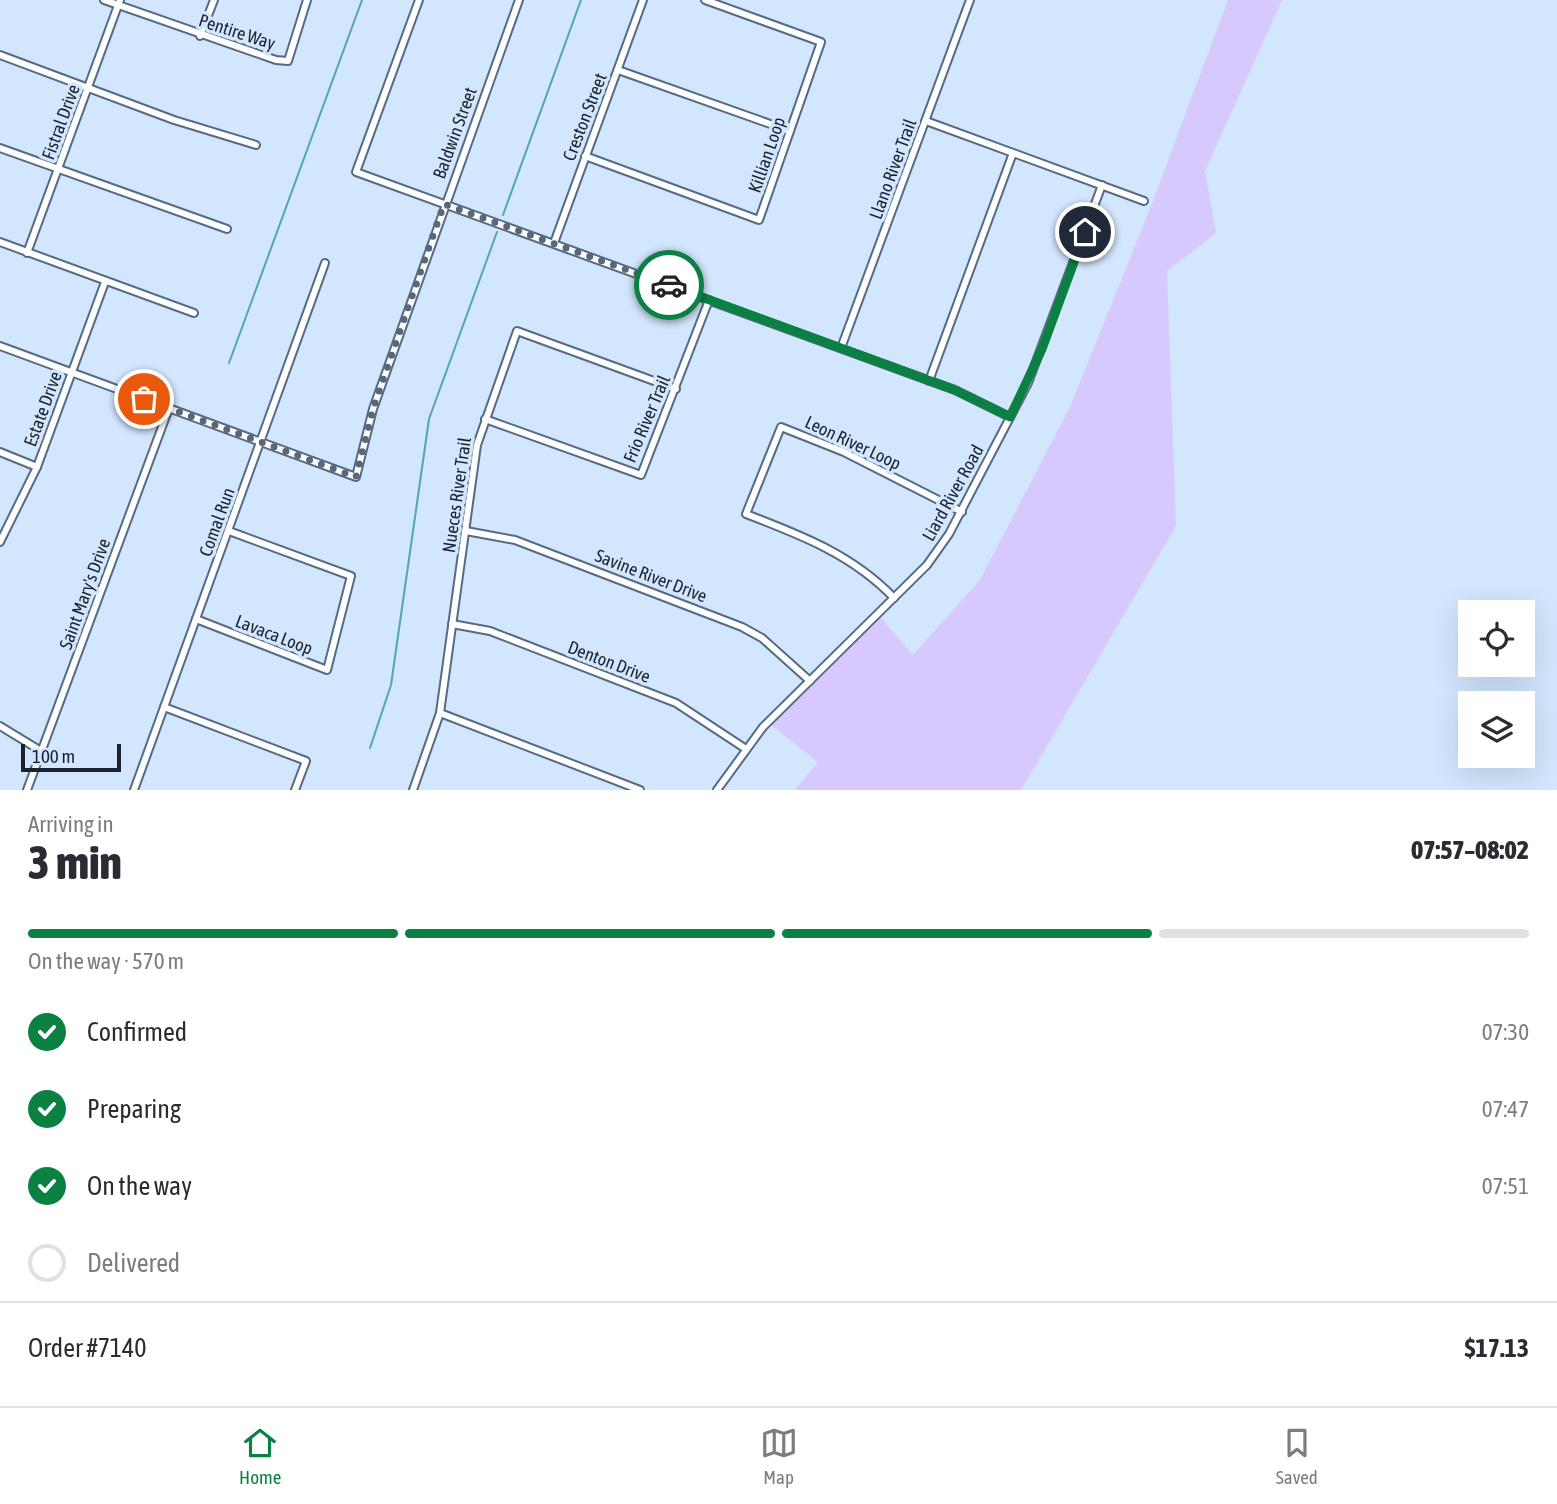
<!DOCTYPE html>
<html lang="en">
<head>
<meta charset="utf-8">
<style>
	body { margin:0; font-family:"Asap Condensed",sans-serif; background:#f7f7f7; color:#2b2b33; height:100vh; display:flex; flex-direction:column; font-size:26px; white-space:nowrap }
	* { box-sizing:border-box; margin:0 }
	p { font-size:23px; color:#7c7c81 }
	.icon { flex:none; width:38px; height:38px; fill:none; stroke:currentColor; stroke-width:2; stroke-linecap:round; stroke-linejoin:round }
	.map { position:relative; height:790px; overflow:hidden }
	.side { display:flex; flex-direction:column; background:#fff; flex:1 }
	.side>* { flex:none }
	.controls { position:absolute; left:1458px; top:600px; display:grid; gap:14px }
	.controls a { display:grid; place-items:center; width:77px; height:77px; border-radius:0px; background:#fff; box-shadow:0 7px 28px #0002; font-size:35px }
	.scale { position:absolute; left:21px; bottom:18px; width:100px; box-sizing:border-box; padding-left:7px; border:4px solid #1a232e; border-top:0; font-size:19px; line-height:24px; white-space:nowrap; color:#1a232e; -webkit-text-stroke:5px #d2e6fd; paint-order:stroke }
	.pin { position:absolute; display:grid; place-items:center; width:60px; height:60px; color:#fff; margin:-30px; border:4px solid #fff; border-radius:50%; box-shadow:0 2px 7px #0007 }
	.courier { position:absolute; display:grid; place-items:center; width:70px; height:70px; margin:-35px; border:5px solid #0b8043; border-radius:50%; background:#fff; color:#222; box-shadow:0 2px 9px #0007 }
	.head em { font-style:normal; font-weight:800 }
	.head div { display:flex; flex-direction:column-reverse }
	.head { display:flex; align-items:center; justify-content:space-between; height:119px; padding:0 28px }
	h1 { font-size:46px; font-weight:800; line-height:52px }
	.bar { display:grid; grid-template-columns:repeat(4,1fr); gap:10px 7px; align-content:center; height:84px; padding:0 28px }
	.bar i { height:9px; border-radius:5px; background:#e1e1e2 }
	.bar .on { background:#0b8043 }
	.bar p { grid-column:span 4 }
	.line { display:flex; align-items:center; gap:18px; padding:0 28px; border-top:2px solid #e1e1e2 }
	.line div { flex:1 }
	ol { padding:0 28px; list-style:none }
	li { display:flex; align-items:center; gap:21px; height:77px }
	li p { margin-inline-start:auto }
	li .icon { padding:7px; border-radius:50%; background:#0b8043; color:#fff; stroke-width:4 }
	li:last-child { color:#7c7c81 }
	li i { width:38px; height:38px; border:4px solid #e1e1e2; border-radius:50% }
	.menu { display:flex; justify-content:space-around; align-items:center; height:98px; border-top:2px solid #e1e1e2; background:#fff; font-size:19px; color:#7c7c81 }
	.menu a { display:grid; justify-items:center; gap:4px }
	.menu .on { color:#0b8043 }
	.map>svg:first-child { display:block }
</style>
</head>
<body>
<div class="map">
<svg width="1557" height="790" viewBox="0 0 1557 790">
	<rect width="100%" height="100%" fill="#d2e6fd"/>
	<polygon fill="#d7c8fe" points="1228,0 1282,0 1205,171 1216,233 1167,271 1176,526 1021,790 795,790 818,762 771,725 881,618 913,655 980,580 1070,407 1150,209"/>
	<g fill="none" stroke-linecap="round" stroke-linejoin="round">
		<g stroke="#54a5b0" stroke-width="2">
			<polyline points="503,215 581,0"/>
			<polyline points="229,363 362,0"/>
			<polyline points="370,748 391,685 429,419 497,232"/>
		</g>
		<g stroke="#556b84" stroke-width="10">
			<g id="minor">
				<polyline points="104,0 276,60 288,61 307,0"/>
				<polyline points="419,0 356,172 955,390 1010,417"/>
				<polyline points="200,36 214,0"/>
				<polyline points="0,55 174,120 256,145"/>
				<polyline points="618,70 790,131"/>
				<polyline points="926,121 1144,201"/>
				<polyline points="0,148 227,229"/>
				<polyline points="585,156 759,220 821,42 705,0"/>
				<polyline points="0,242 194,313"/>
				<polyline points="554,243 643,0"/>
				<polyline points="27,253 120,0"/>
				<polyline points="0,346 356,477 373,409 519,0"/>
				<polyline points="841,348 970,0"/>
				<polyline points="929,381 1013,153"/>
				<polyline points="485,419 641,475 709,300"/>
				<polyline points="0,452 37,467"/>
				<polyline points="466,531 515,540 742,627 762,638 810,681"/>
				<polyline points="0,542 37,467 105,282"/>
				<path d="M894,598C853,555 801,535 746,514L781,427L844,452L962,512"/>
				<polyline points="196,619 327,670 351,576 229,531"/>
				<polyline points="452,624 490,631 676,703 746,749"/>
				<polyline points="164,707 306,761 295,790"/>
				<polyline points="440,713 640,790"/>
				<polyline points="0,726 41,751"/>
				<polyline points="27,790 169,408"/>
				<polyline points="134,790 325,263"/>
				<polyline points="413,790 440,713 477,445 517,331 676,389"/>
				<polyline points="717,790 763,727 927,565 949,534 1028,383 1102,185"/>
			</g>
		</g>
		<use href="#minor" stroke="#fff" stroke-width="6"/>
	</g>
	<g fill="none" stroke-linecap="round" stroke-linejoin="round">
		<polyline stroke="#5a6776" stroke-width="7" stroke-dasharray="0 12.6" points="144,399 356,477 373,409 444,204 669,285"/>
		<polyline stroke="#0b8043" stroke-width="9" points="669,285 955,390 1010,417 1042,349 1085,232"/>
	</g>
	<g text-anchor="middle" stroke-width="7" stroke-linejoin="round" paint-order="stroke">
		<g font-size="18" fill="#1a232e" stroke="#d2e6fd">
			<text transform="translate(237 32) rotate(18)" y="6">Pentire Way</text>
			<text transform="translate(585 117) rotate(-69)" y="6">Creston Street</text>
			<text transform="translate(61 122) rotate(-70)" y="6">Fistral Drive</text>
			<text transform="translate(455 133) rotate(-70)" y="6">Baldwin Street</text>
			<text transform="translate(767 155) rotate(-71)" y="6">Killian Loop</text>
			<text transform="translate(893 169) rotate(-70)" y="6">Llano River Trail</text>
			<text transform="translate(43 409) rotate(-70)" y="6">Estate Drive</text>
			<text transform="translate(647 419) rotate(-67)" y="6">Frio River Trail</text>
			<text transform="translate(853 443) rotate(25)" y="6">Leon River Loop</text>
			<text transform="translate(953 493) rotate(-61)" y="6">Liard River Road</text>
			<text transform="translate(457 495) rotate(-82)" y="6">Nueces River Trail</text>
			<text transform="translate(217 522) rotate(-70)" y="6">Comal Run</text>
			<text transform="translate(651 576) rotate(21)" y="6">Savine River Drive</text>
			<text transform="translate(85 594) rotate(-70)" y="6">Saint Mary's Drive</text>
			<text transform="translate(274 635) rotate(21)" y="6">Lavaca Loop</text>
			<text transform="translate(609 662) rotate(21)" y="6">Denton Drive</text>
		</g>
	</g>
</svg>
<div class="controls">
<a><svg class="icon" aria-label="locate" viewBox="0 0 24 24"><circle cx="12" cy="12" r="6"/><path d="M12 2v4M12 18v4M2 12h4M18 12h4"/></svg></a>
<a><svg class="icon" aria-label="layers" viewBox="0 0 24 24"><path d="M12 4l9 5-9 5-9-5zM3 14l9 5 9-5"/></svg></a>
</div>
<div class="scale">100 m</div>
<div class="pin" style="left:144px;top:399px;background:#ea580c"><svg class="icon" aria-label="bag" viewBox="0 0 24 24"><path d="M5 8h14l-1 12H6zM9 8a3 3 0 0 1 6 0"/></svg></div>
<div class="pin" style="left:1085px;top:232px;background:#1f2937"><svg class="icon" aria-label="home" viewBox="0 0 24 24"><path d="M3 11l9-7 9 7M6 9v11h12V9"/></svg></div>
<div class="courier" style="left:669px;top:285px"><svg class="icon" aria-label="car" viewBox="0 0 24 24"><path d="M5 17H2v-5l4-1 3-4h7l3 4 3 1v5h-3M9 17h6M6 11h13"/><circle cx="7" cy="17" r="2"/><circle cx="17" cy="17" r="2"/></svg></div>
</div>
<section class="side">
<div class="head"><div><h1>3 min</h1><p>Arriving in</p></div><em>07:57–08:02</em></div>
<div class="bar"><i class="on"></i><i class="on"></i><i class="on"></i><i></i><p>On the way · 570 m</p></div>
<ol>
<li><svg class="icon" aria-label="check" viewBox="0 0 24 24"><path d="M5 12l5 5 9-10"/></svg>Confirmed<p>07:30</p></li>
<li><svg class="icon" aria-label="check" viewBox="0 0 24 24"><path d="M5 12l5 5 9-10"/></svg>Preparing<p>07:47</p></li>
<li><svg class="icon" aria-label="check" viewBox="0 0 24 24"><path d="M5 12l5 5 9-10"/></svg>On the way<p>07:51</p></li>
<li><i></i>Delivered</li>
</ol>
<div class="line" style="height:91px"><div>Order #7140</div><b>$17.13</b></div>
</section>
<nav class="menu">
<a class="on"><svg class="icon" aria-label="home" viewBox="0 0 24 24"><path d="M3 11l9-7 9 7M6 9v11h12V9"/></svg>Home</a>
<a><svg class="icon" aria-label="map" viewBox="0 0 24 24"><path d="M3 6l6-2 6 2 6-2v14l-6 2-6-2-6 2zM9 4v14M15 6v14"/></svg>Map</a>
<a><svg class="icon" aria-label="saved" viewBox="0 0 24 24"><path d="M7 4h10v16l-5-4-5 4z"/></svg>Saved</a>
</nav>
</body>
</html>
